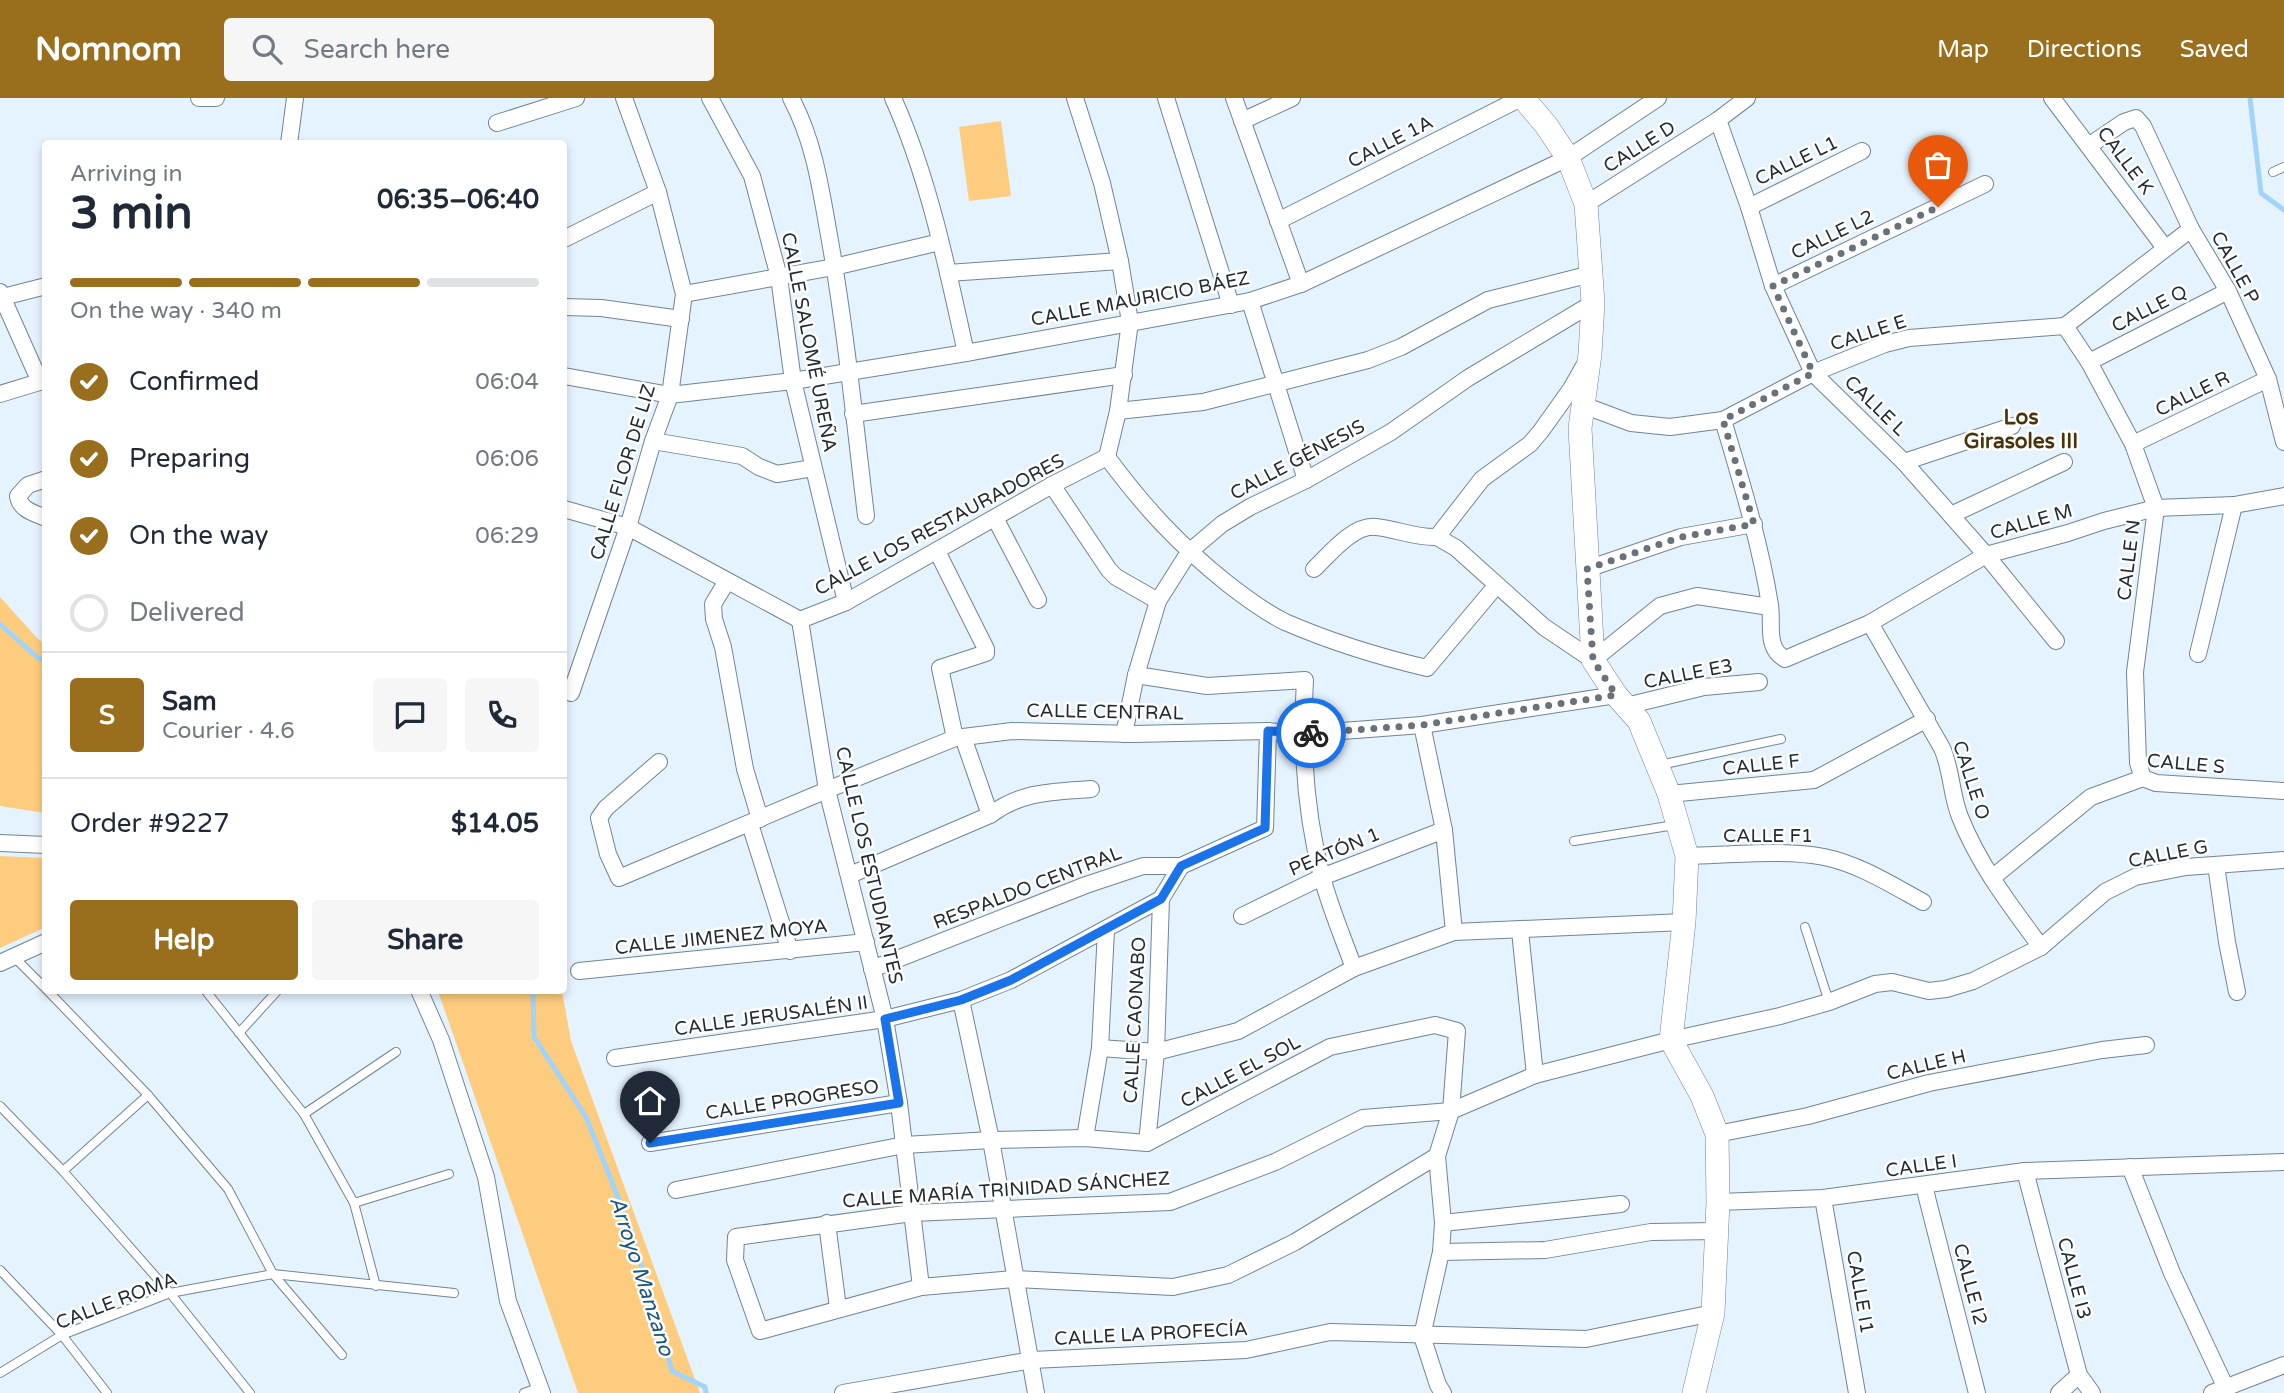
<!DOCTYPE html>
<html lang="en">
<head>
<meta charset="utf-8">
<style>
	body { margin:0; font-family:"Varela Round",sans-serif; background:#f6f6f7; color:#1f2937; height:100vh; display:flex; flex-direction:column; font-size:26px; white-space:nowrap }
	* { box-sizing:border-box; margin:0 }
	p { font-size:23px; color:#747a83 }
	.icon { flex:none; width:38px; height:38px; fill:none; stroke:currentColor; stroke-width:2; stroke-linecap:round; stroke-linejoin:round }
	.map { position:relative; flex:1; overflow:hidden }
	.sheet { position:absolute; left:42px; top:42px; width:525px; height:854px; display:flex; flex-direction:column; background:#fff; border-radius:7px; box-shadow:0 4px 10px #0003 }
	.sheet>* { flex:none }
	.pin { position:absolute; display:grid; place-items:center; width:60px; height:60px; color:#fff; margin:-72px -30px; border-radius:50% 50% 50% 0; rotate:-45deg; box-shadow:0 0 7px #0007 }
	.pin .icon { rotate:45deg }
	.courier { position:absolute; display:grid; place-items:center; width:70px; height:70px; margin:-35px; border:5px solid #1a73e8; border-radius:50%; background:#fff; color:#222; box-shadow:0 2px 9px #0007 }
	.summary em { font-style:normal; font-weight:700 }
	.summary div { display:flex; flex-direction:column-reverse }
	.summary { display:flex; align-items:center; justify-content:space-between; height:119px; padding:0 28px }
	h1 { font-size:46px; font-weight:700; line-height:52px }
	.bar { display:grid; grid-template-columns:repeat(4,1fr); gap:10px 7px; align-content:center; height:84px; padding:0 28px }
	.bar i { height:9px; border-radius:5px; background:#e0e1e3 }
	.bar .active { background:#996e1c }
	.bar p { grid-column:span 4 }
	.line { display:flex; align-items:center; gap:18px; padding:0 28px; border-top:2px solid #e0e1e3 }
	.line div { flex:1 }
	.round { display:grid; place-items:center; flex:none; width:74px; height:74px; border-radius:7px; background:#f6f6f7 }
	ol { padding:0 28px; list-style:none }
	li { display:flex; align-items:center; gap:21px; height:77px }
	li p { margin-inline-start:auto }
	li .icon { padding:7px; border-radius:50%; background:#996e1c; color:#fff; stroke-width:4 }
	li:last-child { color:#747a83 }
	li i { width:38px; height:38px; border:4px solid #e0e1e3; border-radius:50% }
	.cta { display:flex; gap:14px; margin-top:auto; padding:14px 28px }
	.cta a { flex:1; height:80px; border-radius:7px; background:#996e1c; color:#fff; font-size:28px; font-weight:700; line-height:80px; text-align:center }
	.cta a+a { background:#f6f6f7; color:#1f2937 }
	header { display:flex; align-items:center; gap:42px; box-sizing:border-box; height:98px; padding:0 35px; background:#996e1c; color:#fff }
	header strong { font-size:33px }
	nav { display:flex; gap:38px; margin-inline-start:auto; font-size:24px }
	.search { width:490px; height:63px; background:#f6f6f7; display:flex; align-items:center; gap:18px; box-sizing:border-box; padding:0 24px; border-radius:7px; color:#747a83; font-size:26px }
	.map>svg:first-child { display:block }
</style>
</head>
<body>
<header>
<strong>Nomnom</strong>
<div class="search"><svg class="icon" aria-label="search" viewBox="0 0 24 24"><circle cx="10" cy="10" r="6"/><path d="M15 15l6 6"/></svg>Search here</div>
<nav><a>Map</a><a>Directions</a><a>Saved</a></nav>
</header>
<div class="map">
<svg width="2284" height="1295" viewBox="0 0 2284 1295">
	<rect width="100%" height="100%" fill="#e5f3fe"/>
	<g fill="#fdcc7e">
		<polygon points="1001,23 1011,98 969,103 959,29"/>
		<polygon points="0,499 38,541 45,545 45,715 0,708"/>
		<polygon points="0,758 45,760 46,829 0,850"/>
		<polygon points="438,893 562,893 571,943 700,1295 578,1295"/>
	</g>
	<g fill="none" stroke-linecap="round" stroke-linejoin="round">
		<g stroke="#a1d3fb" stroke-width="5">
			<polyline points="2250,0 2261,95 2284,112"/>
			<polyline points="0,526 38,560 46,563"/>
			<polyline points="533,892 534,939 586,1019 631,1132 672,1273 705,1289 706,1295"/>
		</g>
		<g stroke="#708596" stroke-width="10">
			<g id="lane">
				<polyline points="2273,74 2284,69"/>
				<polyline points="1660,667 1781,641"/>
				<polyline points="1574,743 1675,727"/>
				<polyline points="1805,829 1829,904"/>
				<polyline points="13,858 46,891"/>
				<polyline points="47,892 148,997 228,1091 273,1176 342,1257"/>
				<polyline points="205,892 304,1016 354,1105 376,1188"/>
				<polyline points="239,935 278,892"/>
				<polyline points="0,1008 63,1073 170,1195 250,1295"/>
				<polyline points="304,1016 396,954"/>
				<polyline points="63,1073 148,997"/>
				<polyline points="354,1105 449,1076"/>
				<polyline points="0,1172 62,1237 107,1295"/>
				<polyline points="0,1275 62,1237 170,1195 273,1176 454,1195"/>
				<polyline points="524,1295 540,1289"/>
			</g>
		</g>
		<g stroke="#708596" stroke-width="18">
			<g id="street">
				<polyline points="199,0 216,0"/>
				<polyline points="710,0 752,78 779,179 793,283 846,504"/>
				<path d="M791,0C815,45 821,93 830,143C846,234 855,326 866,418"/>
				<path d="M893,0C929,80 947,169 966,255"/>
				<polyline points="1075,0 1102,85 1120,163 1130,224 1118,313 1107,359"/>
				<polyline points="1166,0 1231,207"/>
				<polyline points="1234,0 1301,186"/>
				<polyline points="2052,0 2165,150"/>
				<polyline points="1718,22 1749,109 1773,188 1813,275 1904,364 1986,457 2056,543"/>
				<polyline points="1242,23 1292,0"/>
				<polyline points="497,25 576,0"/>
				<polyline points="289,46 295,0"/>
				<polyline points="2090,47 2124,24 2136,20 2143,28 2191,131 2228,193 2268,281 2284,344"/>
				<polyline points="1586,106 1718,22 1747,0"/>
				<polyline points="1749,109 1862,53"/>
				<polyline points="1278,123 1521,0"/>
				<polyline points="564,141 658,94"/>
				<polyline points="948,175 1120,163"/>
				<polyline points="1773,188 1985,86"/>
				<polyline points="0,194 40,284"/>
				<polyline points="684,196 834,169 940,144"/>
				<polyline points="3,199 46,188"/>
				<polyline points="1250,203 1306,382"/>
				<polyline points="564,209 601,210 681,221"/>
				<polyline points="2065,228 2089,264 2133,346 2156,410 2135,574 2138,665 2143,680"/>
				<polyline points="2089,264 2228,193"/>
				<polyline points="564,278 670,297 793,283 966,255 1250,203 1301,186 1568,60 1658,0"/>
				<polyline points="0,296 46,282"/>
				<polyline points="1583,307 1631,325 1670,329 1723,322 1813,275 1885,246 1909,240 2065,228 2191,131"/>
				<polyline points="1118,313 1203,304 1368,262 1401,249 1488,202 1591,176"/>
				<polyline points="853,316 1124,277"/>
				<path d="M1723,322C1741,383 1760,444 1770,507C1773,526 1765,550 1785,561L1870,525L1986,457L2068,435L2104,423L2156,410L2234,407L2284,398"/>
				<polyline points="653,343 742,358 759,369 777,376 813,370"/>
				<polyline points="2133,346 2268,281"/>
				<path d="M1107,359C1144,409 1179,447 1228,486C1246,500 1265,514 1285,524C1329,543 1380,559 1427,570L1496,488"/>
				<polyline points="1904,364 2012,328"/>
				<path d="M46,381L28,387L18,398C20,412 34,415 46,420"/>
				<polyline points="1052,387 1109,472 1116,479 1158,503"/>
				<polyline points="564,411 628,429 800,522 846,504 1052,387 1107,359"/>
				<polyline points="1951,417 2064,364"/>
				<polyline points="995,420 1038,502"/>
				<polyline points="1437,439 1456,450 1544,529 1593,562 1660,508 1697,498 1770,509"/>
				<polyline points="1437,439 1482,381 1530,346 1541,333 1571,291 1584,268"/>
				<polyline points="937,453 986,551 986,555 983,556 940,570 955,640"/>
				<path d="M1314,471C1329,457 1353,426 1376,429C1397,431 1415,440 1437,439"/>
				<polyline points="1587,471 1681,439 1754,426"/>
				<polyline points="727,483 713,506 714,521 723,549 745,671 760,721"/>
				<polyline points="800,522 827,692 885,921 899,1005 921,1189"/>
				<path d="M1870,525L1942,650C1952,673 1951,697 1960,719C1979,767 2010,807 2041,849"/>
				<polyline points="2198,556 2234,407"/>
				<path d="M1136,577L1207,588L1305,582C1301,648 1305,714 1322,779C1330,809 1343,840 1354,870"/>
				<polyline points="571,595 628,429 653,343 670,297 684,196 658,94 624,0"/>
				<polyline points="1626,608 1704,589 1759,584"/>
				<polyline points="1422,627 1444,732 1454,834"/>
				<polyline points="1124,636 1136,577 1158,503 1189,454 1222,426 1250,409 1306,382 1391,334 1468,280 1593,205"/>
				<polyline points="659,664 606,710 599,720 608,756 619,780 827,692 955,640 1012,633 1133,636 1268,633 1302,636 1422,627 1616,597"/>
				<polyline points="1669,696 1814,682 1927,621"/>
				<path d="M990,717C1022,693 1052,694 1091,691"/>
				<polyline points="750,726 790,853"/>
				<polyline points="0,745 46,747"/>
				<path d="M1687,758C1727,757 1786,751 1824,759C1859,766 1892,787 1923,804"/>
				<polyline points="2216,767 2227,844 2237,894"/>
				<polyline points="850,777 990,717 963,639"/>
				<polyline points="1992,780 2091,699 2143,680 2156,685 2284,693"/>
				<polyline points="1242,818 1322,779 1444,732"/>
				<polyline points="1520,833 1535,977"/>
				<polyline points="0,865 46,844"/>
				<polyline points="872,871 1086,787 1143,768 1181,768 1265,730 1268,633"/>
				<polyline points="579,873 866,844"/>
				<polyline points="419,892 441,942 486,1079 508,1203 542,1295"/>
				<polyline points="961,902 991,1042 1036,1295"/>
				<polyline points="1100,950 1156,954 1238,933 1354,870 1454,834 1684,824"/>
				<polyline points="615,960 885,921 961,902 1011,882 1161,801 1181,768"/>
				<polyline points="1717,1036 1808,1018 1929,985 2102,952 2146,947"/>
				<polyline points="1085,1040 1100,950 1106,832"/>
				<polyline points="650,1045 899,1005"/>
				<polyline points="1147,1045 1156,954 1161,801"/>
				<polyline points="1437,1058 1295,1144 1228,1177 1173,1189 1014,1181 921,1189 760,1233 735,1162 736,1139 912,1115 1170,1104 1275,1064 1363,1020 1451,1013 1535,977 1671,942 1780,918 1829,904 1875,886 1892,884 1929,893 1946,891 1973,883 2041,849 2105,794 2135,779 2186,769 2284,762"/>
				<polyline points="2130,1069 2172,1175 2225,1288"/>
				<polyline points="2025,1073 2079,1277 2092,1295"/>
				<polyline points="1924,1088 1977,1295"/>
				<polyline points="676,1092 904,1047 991,1042 1085,1040 1147,1045 1330,949 1435,927 1457,933 1451,1013 1437,1058 1443,1125 1441,1154 1422,1238 1438,1287 1443,1295"/>
				<polyline points="1823,1100 1857,1295"/>
				<polyline points="1718,1104 1823,1100 2025,1073 2284,1064"/>
				<polyline points="827,1125 838,1210"/>
				<polyline points="1443,1125 1621,1106"/>
				<polyline points="1441,1154 1545,1152 1651,1134 1716,1133"/>
				<polyline points="843,1295 1032,1262 1246,1252 1330,1234 1586,1241 1713,1215"/>
				<polyline points="2059,1295 2079,1277"/>
				<polyline points="2212,1295 2284,1267"/>
			</g>
		</g>
		<g stroke="#708596" stroke-width="24">
			<polyline id="secondary" points="1523,0 1546,27 1568,60 1586,106 1593,205 1590,256 1580,330 1593,562 1616,597 1639,623 1669,696 1687,758 1684,824 1671,942 1702,998 1717,1036 1718,1104 1713,1215 1694,1295"/>
		</g>
		<use href="#lane" stroke="#fff" stroke-width="8"/>
		<use href="#street" stroke="#fff" stroke-width="16"/>
		<use href="#secondary" stroke="#fff" stroke-width="23"/>
	</g>
	<g fill="none" stroke-linecap="round" stroke-linejoin="round">
		<polyline stroke="#67727a" stroke-width="7" stroke-dasharray="0 12.6" points="1311,635 1422,627 1616,597 1593,562 1587,471 1681,439 1754,426 1723,322 1813,275 1773,188 1938,109"/>
		<polyline stroke="#1a73e8" stroke-width="9" points="650,1045 899,1005 885,921 961,902 1011,882 1161,801 1181,768 1265,730 1268,633 1311,635"/>
	</g>
	<g text-anchor="middle" stroke-width="5" stroke-linejoin="round" paint-order="stroke">
		<g font-size="19" fill="#232c33" stroke="#fff">
			<text transform="translate(1390 43) rotate(-27)" y="7">CALLE 1A</text>
			<text transform="translate(1639 48) rotate(-32)" y="7">CALLE D</text>
			<text transform="translate(1796 62) rotate(-26)" y="7">CALLE L1</text>
			<text transform="translate(2126 62) rotate(53)" y="7">CALLE K</text>
			<text transform="translate(1832 136) rotate(-26)" y="7">CALLE L2</text>
			<text transform="translate(2236 169) rotate(61)" y="7">CALLE P</text>
			<text transform="translate(1140 200) rotate(-11)" y="7">CALLE MAURICIO BÁEZ</text>
			<text transform="translate(2149 210) rotate(-27)" y="7">CALLE Q</text>
			<text transform="translate(1868 234) rotate(-18)" y="7">CALLE E</text>
			<text transform="translate(810 244) rotate(79)" y="7">CALLE SALOMÉ UREÑA</text>
			<text transform="translate(2192 295) rotate(-26)" y="7">CALLE R</text>
			<text transform="translate(1876 307) rotate(44)" y="7">CALLE L</text>
			<text transform="translate(1297 361) rotate(-28)" y="7">CALLE GÉNESIS</text>
			<text transform="translate(622 374) rotate(-73)" y="7">CALLE FLOR DE LIZ</text>
			<text transform="translate(2031 423) rotate(-16)" y="7">CALLE M</text>
			<text transform="translate(939 426) rotate(-28)" y="7">CALLE LOS RESTAURADORES</text>
			<text transform="translate(2128 462) rotate(-83)" y="7">CALLE N</text>
			<text transform="translate(1688 575) rotate(-11)" y="7">CALLE E3</text>
			<text transform="translate(1105 613) rotate(1)" y="7">CALLE CENTRAL</text>
			<text transform="translate(2186 665) rotate(5)" y="7">CALLE S</text>
			<text transform="translate(1761 666) rotate(-6)" y="7">CALLE F</text>
			<text transform="translate(1972 682) rotate(72)" y="7">CALLE O</text>
			<text x="1768" y="744">CALLE F1</text>
			<text transform="translate(1334 753) rotate(-23)" y="7">PEATÓN 1</text>
			<text transform="translate(2168 755) rotate(-11)" y="7">CALLE G</text>
			<text transform="translate(870 767) rotate(77)" y="7">CALLE LOS ESTUDIANTES</text>
			<text transform="translate(1027 789) rotate(-21)" y="7">RESPALDO CENTRAL</text>
			<text transform="translate(721 838) rotate(-6)" y="7">CALLE JIMENEZ MOYA</text>
			<text transform="translate(771 917) rotate(-8)" y="7">CALLE JERUSALÉN II</text>
			<text transform="translate(1134 922) rotate(-87)" y="7">CALLE CAONABO</text>
			<text transform="translate(1926 966) rotate(-13)" y="7">CALLE H</text>
			<text transform="translate(1240 973) rotate(-28)" y="7">CALLE EL SOL</text>
			<text transform="translate(792 1001) rotate(-9)" y="7">CALLE PROGRESO</text>
			<text transform="translate(1921 1067) rotate(-8)" y="7">CALLE I</text>
			<text transform="translate(1006 1091) rotate(-4)" y="7">CALLE MARÍA TRINIDAD SÁNCHEZ</text>
			<text transform="translate(2075 1180) rotate(75)" y="7">CALLE I3</text>
			<text transform="translate(1971 1186) rotate(75)" y="7">CALLE I2</text>
			<text transform="translate(1861 1194) rotate(80)" y="7">CALLE I1</text>
			<text transform="translate(116 1202) rotate(-21)" y="7">CALLE ROMA</text>
			<text transform="translate(1151 1235) rotate(-3)" y="7">CALLE LA PROFECÍA</text>
		</g>
		<g font-size="21" font-weight="bold" fill="#49340e" stroke="#fff">
			<text x="2021" y="326">Los<tspan x="2021" dy="24">Girasoles III</tspan></text>
		</g>
		<g font-size="21" font-style="italic" fill="#155782" stroke="#fff">
			<text transform="translate(642 1178) rotate(72)" y="7">Arroyo Manzano</text>
		</g>
	</g>
</svg>
<div class="pin" style="left:1938px;top:109px;background:#ea580c"><svg class="icon" aria-label="bag" viewBox="0 0 24 24"><path d="M5 8h14l-1 12H6zM9 8a3 3 0 0 1 6 0"/></svg></div>
<div class="pin" style="left:650px;top:1045px;background:#1f2937"><svg class="icon" aria-label="home" viewBox="0 0 24 24"><path d="M3 11l9-7 9 7M6 9v11h12V9"/></svg></div>
<div class="courier" style="left:1311px;top:635px"><svg class="icon" aria-label="bike" viewBox="0 0 24 24"><circle cx="6" cy="16" r="4"/><circle cx="18" cy="16" r="4"/><path d="M6 16l4-8h5l3 8M10 8l3 8H6M13 5h3"/></svg></div>
<section class="sheet">
<div class="summary"><div><h1>3 min</h1><p>Arriving in</p></div><em>06:35–06:40</em></div>
<div class="bar"><i class="active"></i><i class="active"></i><i class="active"></i><i></i><p>On the way · 340 m</p></div>
<ol>
<li><svg class="icon" aria-label="check" viewBox="0 0 24 24"><path d="M5 12l5 5 9-10"/></svg>Confirmed<p>06:04</p></li>
<li><svg class="icon" aria-label="check" viewBox="0 0 24 24"><path d="M5 12l5 5 9-10"/></svg>Preparing<p>06:06</p></li>
<li><svg class="icon" aria-label="check" viewBox="0 0 24 24"><path d="M5 12l5 5 9-10"/></svg>On the way<p>06:29</p></li>
<li><i></i>Delivered</li>
</ol>
<div class="line" style="height:126px"><b class="round" style="background:#996e1c;color:#fff">S</b><div><b>Sam</b><p>Courier · 4.6</p></div><a class="round"><svg class="icon" aria-label="chat" viewBox="0 0 24 24"><path d="M4 5h16v11H9l-5 4z"/></svg></a><a class="round"><svg class="icon" aria-label="phone" viewBox="0 0 24 24"><path d="M5 4h4l2 5-3 2q2 4 5 5l2-3 5 2v4C11 20 4 13 5 4z"/></svg></a></div>
<div class="line" style="height:91px"><div>Order #9227</div><b>$14.05</b></div>
<div class="cta"><a>Help</a><a>Share</a></div>
</section>
</div>
</body>
</html>
